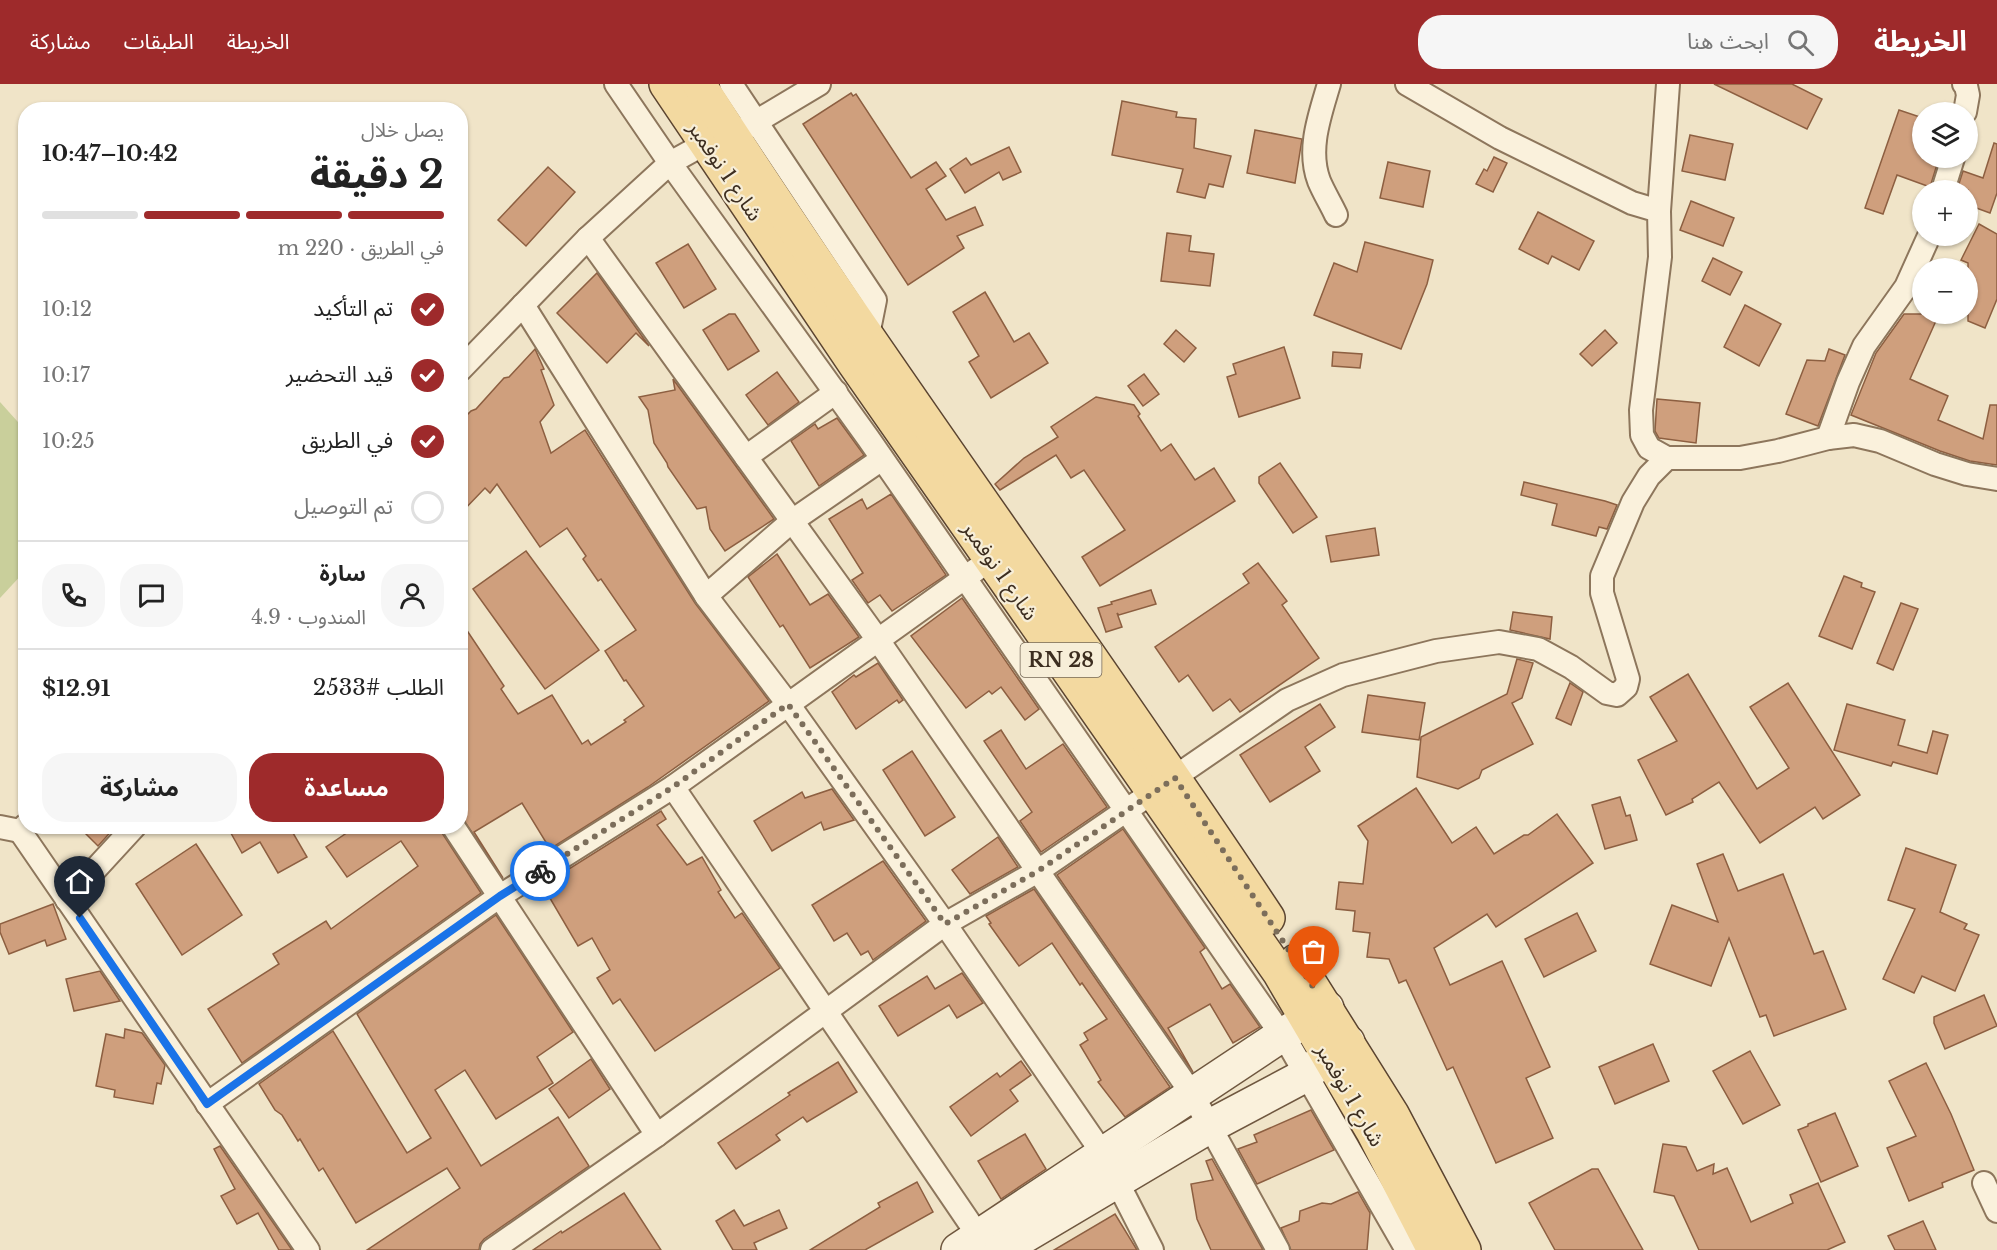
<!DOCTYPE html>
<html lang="ar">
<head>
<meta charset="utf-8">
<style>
	body { margin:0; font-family:"Libre Baskerville","Noto Sans Arabic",serif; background:#f6f6f6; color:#222; direction:rtl; height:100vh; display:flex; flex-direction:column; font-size:22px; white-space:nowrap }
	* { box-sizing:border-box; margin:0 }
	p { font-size:20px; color:#767676 }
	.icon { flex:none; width:33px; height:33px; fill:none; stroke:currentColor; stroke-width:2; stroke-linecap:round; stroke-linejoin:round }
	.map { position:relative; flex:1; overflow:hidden; direction:ltr }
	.panel { position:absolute; left:18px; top:18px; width:450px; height:732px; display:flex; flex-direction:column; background:#fff; border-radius:24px; box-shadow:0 2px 4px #0004; direction:rtl }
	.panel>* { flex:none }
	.controls { position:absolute; left:1912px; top:18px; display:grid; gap:12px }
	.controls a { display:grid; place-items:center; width:66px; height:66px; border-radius:50%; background:#fff; box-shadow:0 2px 4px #0004; font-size:30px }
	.pin { position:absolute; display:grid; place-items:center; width:51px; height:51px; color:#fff; margin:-62px -26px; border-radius:50% 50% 50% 0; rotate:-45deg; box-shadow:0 0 6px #0007 }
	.pin .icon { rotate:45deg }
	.courier { position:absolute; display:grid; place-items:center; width:60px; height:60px; margin:-30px; border:4px solid #1a73e8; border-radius:50%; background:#fff; color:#222; box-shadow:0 2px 8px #0007 }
	.head em { font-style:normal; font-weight:700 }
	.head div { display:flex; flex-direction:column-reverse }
	.head { display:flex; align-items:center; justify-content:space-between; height:102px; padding:0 24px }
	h1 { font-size:39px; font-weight:700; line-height:45px }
	.bar { display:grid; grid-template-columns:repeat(4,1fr); gap:9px 6px; align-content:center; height:72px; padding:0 24px }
	.bar i { height:8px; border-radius:4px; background:#e0e0e0 }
	.bar .on { background:#9e2a2b }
	.bar p { grid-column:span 4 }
	.line { display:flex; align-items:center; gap:15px; padding:0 24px; border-top:2px solid #e0e0e0 }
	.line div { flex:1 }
	.round { display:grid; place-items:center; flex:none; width:63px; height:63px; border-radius:24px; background:#f6f6f6 }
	ol { padding:0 24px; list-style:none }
	li { display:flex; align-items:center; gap:18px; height:66px }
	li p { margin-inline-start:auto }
	li .icon { padding:6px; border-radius:50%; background:#9e2a2b; color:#fff; stroke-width:4 }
	li:last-child { color:#767676 }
	li i { width:33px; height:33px; border:3px solid #e0e0e0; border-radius:50% }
	.action { display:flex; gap:12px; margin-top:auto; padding:12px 24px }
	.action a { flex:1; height:69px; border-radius:24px; background:#9e2a2b; color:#fff; font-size:24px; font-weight:700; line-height:69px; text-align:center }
	.action a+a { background:#f6f6f6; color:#222 }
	header { display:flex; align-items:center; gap:36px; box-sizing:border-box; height:84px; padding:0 30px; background:#9e2a2b; color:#fff }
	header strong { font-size:28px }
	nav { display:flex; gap:33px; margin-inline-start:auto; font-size:21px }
	.search { width:420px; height:54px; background:#f6f6f6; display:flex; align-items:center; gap:15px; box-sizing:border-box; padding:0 21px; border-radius:24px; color:#767676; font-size:22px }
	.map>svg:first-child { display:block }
</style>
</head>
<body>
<header>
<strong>الخريطة</strong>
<div class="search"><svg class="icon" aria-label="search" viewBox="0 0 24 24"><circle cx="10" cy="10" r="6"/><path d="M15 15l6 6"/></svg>ابحث هنا</div>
<nav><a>الخريطة</a><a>الطبقات</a><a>مشاركة</a></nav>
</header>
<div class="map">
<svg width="1997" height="1166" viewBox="0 0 1997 1166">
	<rect width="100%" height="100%" fill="#f0e4c8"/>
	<polygon fill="#c9cf9b" points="0,318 26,347 25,487 0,514"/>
	<g fill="#cf9f7d" stroke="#8d5f41" stroke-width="1.5">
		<polygon points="1714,0 1792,0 1822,15 1807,45"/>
		<polygon points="851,9 853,12 856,10 911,94 936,78 946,92 926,105 946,136 975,123 983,141 957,152 964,164 908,201 803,40"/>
		<polygon points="1122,17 1177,28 1176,33 1196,35 1194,64 1231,72 1223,103 1209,100 1205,114 1177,108 1183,85 1112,71"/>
		<polygon points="1899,26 1923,34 1923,74 1939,74 1930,103 1897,91 1883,130 1865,124"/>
		<polygon points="1255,46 1302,55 1295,99 1247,89"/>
		<polygon points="1690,51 1733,60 1725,96 1682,87"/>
		<polygon points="1994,59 1997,60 1997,109 1990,129 1968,121 1968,106 1957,106 1963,87 1983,94"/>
		<polygon points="1009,63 1021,88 1003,96 999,88 965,109 950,85 966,74 971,81"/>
		<polygon points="1494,73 1507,79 1493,108 1476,100 1484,85 1487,87"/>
		<polygon points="1388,78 1430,87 1423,123 1380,114"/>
		<polygon points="548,83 575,108 526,162 498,136"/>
		<polygon points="1691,117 1734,134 1723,162 1680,146"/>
		<polygon points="1538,128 1594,157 1579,186 1552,172 1548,180 1519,165"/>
		<polygon points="1979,140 1997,150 1997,215 1985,244 1968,237 1968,179 1961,176"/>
		<polygon points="1167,149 1191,152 1189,167 1214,170 1210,202 1161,197"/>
		<polygon points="1365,158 1433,176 1427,200 1401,265 1314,231 1334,179 1357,188"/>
		<polygon points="688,160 716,205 684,224 656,179"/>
		<polygon points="1713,174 1742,188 1730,211 1702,197"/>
		<polygon points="597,189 649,262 636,249 607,279 557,229"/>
		<polygon points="985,208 1014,258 1029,249 1048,279 991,314 969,278 979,272 953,228"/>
		<polygon points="1745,221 1781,240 1759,282 1724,263"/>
		<polygon points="729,230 735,230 759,267 728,286 703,246"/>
		<polygon points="1904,230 1939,230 1910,295 1948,312 1938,336 1983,355 1990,321 1997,321 1997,381 1970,377 1940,367 1851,331 1876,269"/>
		<polygon points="1176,246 1196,264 1184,278 1164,260"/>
		<polygon points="1605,246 1617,259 1592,282 1580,270"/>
		<polygon points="1284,263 1300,314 1239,333 1227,293 1236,290 1233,280"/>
		<polygon points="535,265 544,285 541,286 554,321 540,338 551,369 585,346 695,519 769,617 648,703 550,765 522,719 474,748 503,794 460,731 460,536 504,602 501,605 518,630 552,611 582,660 588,656 591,661 626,638 624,636 644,622 626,596 624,597 605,567 636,546 601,495 598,497 583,475 586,472 567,444 540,463 497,400 490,409 485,404 460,430 460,338 471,327 476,325 504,294 509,293"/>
		<polygon points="1829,265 1845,271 1818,342 1786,330 1807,276 1825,277"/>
		<polygon points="1333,268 1362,270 1360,284 1332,282"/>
		<polygon points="777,288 799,318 768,341 746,311"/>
		<polygon points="1144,290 1159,310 1143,322 1128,302"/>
		<polygon points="673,295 774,435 725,467 710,445 706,423 697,425 668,383 667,379 654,359 648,326 639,313 675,306"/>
		<polygon points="1096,313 1134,321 1140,330 1138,332 1161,367 1171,360 1195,396 1214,384 1235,417 1100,502 1082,473 1125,446 1084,386 1071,394 1056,371 1000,406 995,400 1024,374 1058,353 1051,343"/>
		<polygon points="1657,315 1700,319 1696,359 1659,354 1655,347"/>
		<polygon points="837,334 864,371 819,402 791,357 815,340 818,345"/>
		<polygon points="1280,379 1317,433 1293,449 1259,399 1259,393"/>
		<polygon points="1524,398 1605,417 1617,421 1607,445 1599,443 1596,452 1552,441 1557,420 1521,411"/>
		<polygon points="891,410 946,491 892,527 880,511 868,519 852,496 863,489 829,435 862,415 867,425"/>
		<polygon points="1375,444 1379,471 1331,478 1326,452"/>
		<polygon points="526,467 599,566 545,605 473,505"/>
		<polygon points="777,470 810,521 828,510 859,553 810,584 783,541 780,543 748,493"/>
		<polygon points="1258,479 1287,517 1282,521 1319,574 1240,628 1230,615 1213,627 1188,591 1179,598 1155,563 1249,499 1243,490"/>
		<polygon points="1844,492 1862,499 1861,503 1875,508 1852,565 1819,552"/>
		<polygon points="1151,506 1156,520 1119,531 1117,529 1122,543 1106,548 1098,524 1112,520 1111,518"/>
		<polygon points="962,514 1039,625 1025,636 1001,603 992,610 989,607 966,624 911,552"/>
		<polygon points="1901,519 1918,525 1893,586 1877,579"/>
		<polygon points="1513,528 1552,533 1550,555 1510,546"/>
		<polygon points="1517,575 1533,579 1522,614 1512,619 1533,660 1482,686 1479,694 1458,705 1417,693 1421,653 1507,610"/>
		<polygon points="878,579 903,616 899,619 897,616 856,645 832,608 854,591 856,593"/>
		<polygon points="1688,590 1757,705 1789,684 1750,623 1788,599 1860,711 1823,735 1815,723 1760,759 1719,698 1692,715 1693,718 1666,731 1638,676 1677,657 1650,613"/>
		<polygon points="1570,599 1583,608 1571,641 1556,634"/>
		<polygon points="1368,611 1425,619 1419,656 1362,648"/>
		<polygon points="1320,620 1335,643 1305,663 1320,687 1270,718 1240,671"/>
		<polygon points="1847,620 1905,636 1898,661 1927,669 1933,647 1948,651 1937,690 1893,678 1891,682 1834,666"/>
		<polygon points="1001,646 1026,685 1063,660 1107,723 1041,768 1020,737 1032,728 984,657"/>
		<polygon points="912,667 955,733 925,752 883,686"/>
		<polygon points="1416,704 1452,759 1476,743 1494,770 1524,751 1528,751 1557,730 1593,779 1496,843 1487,830 1434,864 1450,901 1502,877 1550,983 1526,994 1553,1054 1496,1079 1453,983 1447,986 1406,896 1399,899 1389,875 1367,873 1370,849 1353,847 1355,827 1336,825 1339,798 1363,800 1368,757 1358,742"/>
		<polygon points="832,705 854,736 824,746 821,738 772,767 754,737 802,708 805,714"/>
		<polygon points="1620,713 1626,732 1630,731 1637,756 1605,765 1592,721"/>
		<polygon points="661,727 666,735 657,741 687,781 702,773 721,806 718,808 735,834 742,829 780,884 655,967 620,915 613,920 597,894 610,886 592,854 578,862 544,804 566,792 564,788"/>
		<polygon points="78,742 116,742 98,762"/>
		<polygon points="227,742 289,742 307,773 278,789 260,758 242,769"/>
		<polygon points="357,742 362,749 372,742 440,742 442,749 481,809 242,979 208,925 279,880 273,870 326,837 331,845 418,782 401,757 347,793 326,763"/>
		<polygon points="1123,745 1205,864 1200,868 1222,905 1230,900 1260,943 1233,959 1210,920 1168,944 1193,988 1057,791"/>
		<polygon points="998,753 1018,783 970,810 952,786"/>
		<polygon points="196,760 242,831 182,871 136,800"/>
		<polygon points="1906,764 1956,781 1940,828 1967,840 1964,845 1979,851 1955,907 1922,892 1914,909 1883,895 1915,825 1888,816"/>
		<polygon points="1723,770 1738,807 1783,790 1814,870 1823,867 1846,925 1774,952 1766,931 1760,933 1729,854 1711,902 1650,880 1672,821 1718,838 1697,780"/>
		<polygon points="883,777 926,837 873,876 868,867 861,871 847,849 834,857 812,821"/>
		<polygon points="1034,805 1170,1003 1125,1033 1098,998 1101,996 1080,961 1088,956 1084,949 1107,935 1082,899 1080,901 1052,859 1019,882 989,840 991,839 986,832"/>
		<polygon points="53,820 66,855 47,862 45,856 9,870 0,848 0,840"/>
		<polygon points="1577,829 1596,867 1544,893 1525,855"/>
		<polygon points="496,831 573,948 537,973 553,999 496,1035 465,986 435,1006 481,1082 558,1033 589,1082 484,1155 480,1160 479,1166 367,1166 460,1104 447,1084 356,1139 323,1084 319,1087 300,1055 298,1057 282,1031 275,1026 259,1000 333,947 407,1069 431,1054 357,930"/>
		<polygon points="100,887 120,917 74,927 66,895"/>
		<polygon points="962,889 983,919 957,934 949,921 898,952 879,922 927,892 935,905"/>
		<polygon points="1984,911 1997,942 1945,965 1934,939 1934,933"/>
		<polygon points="125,945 142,949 165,981 161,1000 157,999 153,1020 114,1013 115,1006 96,1002 106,950 124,954"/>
		<polygon points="1653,960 1669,997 1615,1020 1599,983"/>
		<polygon points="1750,967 1780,1021 1743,1040 1713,987"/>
		<polygon points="591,975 610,1005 569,1034 549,1005"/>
		<polygon points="1021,977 1031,991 1010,1006 1018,1017 971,1052 950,1023 997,989 1000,993"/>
		<polygon points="838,978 857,1008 807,1038 803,1033 776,1051 780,1056 736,1085 718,1059 790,1011 788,1009"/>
		<polygon points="1926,979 1951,1030 1974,1086 1942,1099 1943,1103 1909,1117 1887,1064 1916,1052 1889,997"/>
		<polygon points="1311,1026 1334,1066 1257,1100 1238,1065 1257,1058 1254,1051"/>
		<polygon points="1835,1029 1858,1082 1821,1098 1798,1046 1808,1042 1808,1040"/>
		<polygon points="1025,1050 1046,1085 1001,1115 978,1077"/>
		<polygon points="1663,1060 1686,1063 1697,1087 1714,1080 1713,1090 1727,1084 1751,1138 1793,1119 1790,1111 1818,1099 1845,1158 1827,1166 1699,1166 1674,1112 1654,1108"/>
		<polygon points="220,1062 292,1166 279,1166 258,1129 237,1140 221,1112 235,1105 214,1065"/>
		<polygon points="1212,1075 1263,1166 1211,1166 1197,1135 1191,1100 1213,1096 1206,1077"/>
		<polygon points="1592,1085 1598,1085 1643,1166 1555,1166 1529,1119"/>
		<polygon points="917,1098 933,1128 865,1166 810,1166 880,1123 878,1119"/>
		<polygon points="1358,1108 1370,1129 1367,1166 1291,1166 1281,1144 1299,1137 1300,1127 1322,1119 1331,1120"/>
		<polygon points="624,1109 661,1166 533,1166 561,1147 562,1149"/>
		<polygon points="734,1126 744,1142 779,1126 787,1144 754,1159 757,1166 733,1166 716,1137"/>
		<polygon points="1115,1130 1137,1166 1054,1166"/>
		<polygon points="1923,1137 1936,1166 1895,1166 1888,1152"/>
	</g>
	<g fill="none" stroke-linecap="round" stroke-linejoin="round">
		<g stroke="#8d765c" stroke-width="26">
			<g id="street">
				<polyline points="616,0 670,79 868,354 1292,966 1407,1166"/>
				<polyline points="731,0 875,216 868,251"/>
				<path d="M1329,0C1320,31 1307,65 1319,97C1324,109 1331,120 1336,131"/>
				<polyline points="1407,0 1500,54 1632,119 1659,127 1660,173 1641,326 1642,351 1649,364 1667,374 1740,374 1778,367 1828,354 1854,351 1880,357 1935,380 1967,390 1997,395"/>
				<polyline points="1964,0 1966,2 1968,11 1965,28"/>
				<polyline points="1943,106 1953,74"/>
				<polyline points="1659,127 1668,0"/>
				<polyline points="588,154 878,556 1192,1010 1278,1166"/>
				<polyline points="523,221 706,512 788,620 945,840 1103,1070 1152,1166"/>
				<polyline points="460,286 588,154 670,79 706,59 732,52 819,0"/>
				<polyline points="1828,354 1848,298 1864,262 1906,203 1929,152"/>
				<polyline points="746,373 836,308"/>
				<polyline points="706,512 792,437 882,375"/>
				<polyline points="673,703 986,1163"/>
				<polyline points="453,742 657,1051"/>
				<polyline points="0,743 20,747 26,741"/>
				<polyline points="20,747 308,1166"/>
				<polyline points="67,816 135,742"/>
				<polyline points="207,1020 500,812 673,703 977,485"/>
				<polyline points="1984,1099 1997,1127"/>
				<polyline points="492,1166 657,1051 945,840 1038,787 1287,616 1343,591 1436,567 1499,558 1538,565 1571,583 1607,609 1617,611 1626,603 1628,595 1602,509 1602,492 1633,418 1649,392 1667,374"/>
			</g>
		</g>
		<g stroke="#6f573f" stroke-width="36">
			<g id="secondary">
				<polyline points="958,1166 1282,951 1327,924"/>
				<polyline points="1001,1166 1210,1042 1306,991 1328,971 1348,958"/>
			</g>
		</g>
		<g stroke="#5b4430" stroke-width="36">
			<g id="primary">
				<polyline points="666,0 854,279 1279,888 1373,1048 1434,1166"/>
				<path d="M699,0C881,283 1082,553 1268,834"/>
				<polyline points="1296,877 1392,1030 1464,1166"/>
			</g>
		</g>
		<use href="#street" stroke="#faf1dc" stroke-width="22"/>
		<use href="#secondary" stroke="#faf1dc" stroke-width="33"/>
		<use href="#primary" stroke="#f3d9a0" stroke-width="33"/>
	</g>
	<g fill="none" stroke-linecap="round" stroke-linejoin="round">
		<polyline stroke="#7c6e5b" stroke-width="6" stroke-dasharray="0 10.8" points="540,787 673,703 788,620 945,840 1038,787 1175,694 1314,904"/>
		<polyline stroke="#1a73e8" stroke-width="8" points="80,834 207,1020 500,812 540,787"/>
	</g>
	<g text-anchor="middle" stroke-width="4.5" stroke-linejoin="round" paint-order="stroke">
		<rect fill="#f7eed8" stroke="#756857" stroke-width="1.5" x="1020.5" y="559" width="81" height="34" rx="4.5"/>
		<g font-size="20" font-weight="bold" fill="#3d2e20">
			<text x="1061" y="583">RN 28</text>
		</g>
		<g font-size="21" fill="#3d2e20" stroke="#f7eed8">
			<text transform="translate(725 87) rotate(56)" y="7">شارع 1 نوفمبر</text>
			<text transform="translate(1000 487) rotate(55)" y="7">شارع 1 نوفمبر</text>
			<text transform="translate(1350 1011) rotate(60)" y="7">شارع 1 نوفمبر</text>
		</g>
	</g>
</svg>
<div class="controls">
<a><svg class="icon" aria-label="layers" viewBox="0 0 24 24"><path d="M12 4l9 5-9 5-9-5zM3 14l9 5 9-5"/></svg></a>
<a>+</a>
<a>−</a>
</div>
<div class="pin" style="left:1314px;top:904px;background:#ea580c"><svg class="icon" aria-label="bag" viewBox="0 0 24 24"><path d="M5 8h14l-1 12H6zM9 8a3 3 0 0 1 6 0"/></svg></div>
<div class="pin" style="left:80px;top:834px;background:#1f2937"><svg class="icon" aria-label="home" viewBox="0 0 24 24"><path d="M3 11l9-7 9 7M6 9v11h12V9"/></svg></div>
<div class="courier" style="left:540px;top:787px"><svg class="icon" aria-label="bike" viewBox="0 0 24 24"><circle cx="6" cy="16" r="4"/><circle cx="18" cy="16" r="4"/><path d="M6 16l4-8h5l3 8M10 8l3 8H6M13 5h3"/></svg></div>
<section class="panel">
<div class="head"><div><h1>2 دقيقة</h1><p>يصل خلال</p></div><em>10:42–10:47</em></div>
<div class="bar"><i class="on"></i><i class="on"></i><i class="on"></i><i></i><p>في الطريق · 220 m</p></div>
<ol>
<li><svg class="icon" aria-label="check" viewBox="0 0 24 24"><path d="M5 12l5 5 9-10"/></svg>تم التأكيد<p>10:12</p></li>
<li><svg class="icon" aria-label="check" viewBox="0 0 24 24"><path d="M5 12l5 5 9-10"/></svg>قيد التحضير<p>10:17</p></li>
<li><svg class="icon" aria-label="check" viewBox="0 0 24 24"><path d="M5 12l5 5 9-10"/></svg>في الطريق<p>10:25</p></li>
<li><i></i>تم التوصيل</li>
</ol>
<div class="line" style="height:108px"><a class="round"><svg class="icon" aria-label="person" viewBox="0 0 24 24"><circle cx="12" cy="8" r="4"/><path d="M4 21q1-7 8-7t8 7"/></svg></a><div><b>سارة</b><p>المندوب · 4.9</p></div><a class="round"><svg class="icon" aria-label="chat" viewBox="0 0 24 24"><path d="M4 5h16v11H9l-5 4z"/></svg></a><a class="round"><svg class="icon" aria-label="phone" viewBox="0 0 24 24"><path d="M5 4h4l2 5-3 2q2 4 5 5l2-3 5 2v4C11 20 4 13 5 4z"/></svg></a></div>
<div class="line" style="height:78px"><div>الطلب #2533</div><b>$12.91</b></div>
<div class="action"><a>مساعدة</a><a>مشاركة</a></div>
</section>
</div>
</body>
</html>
